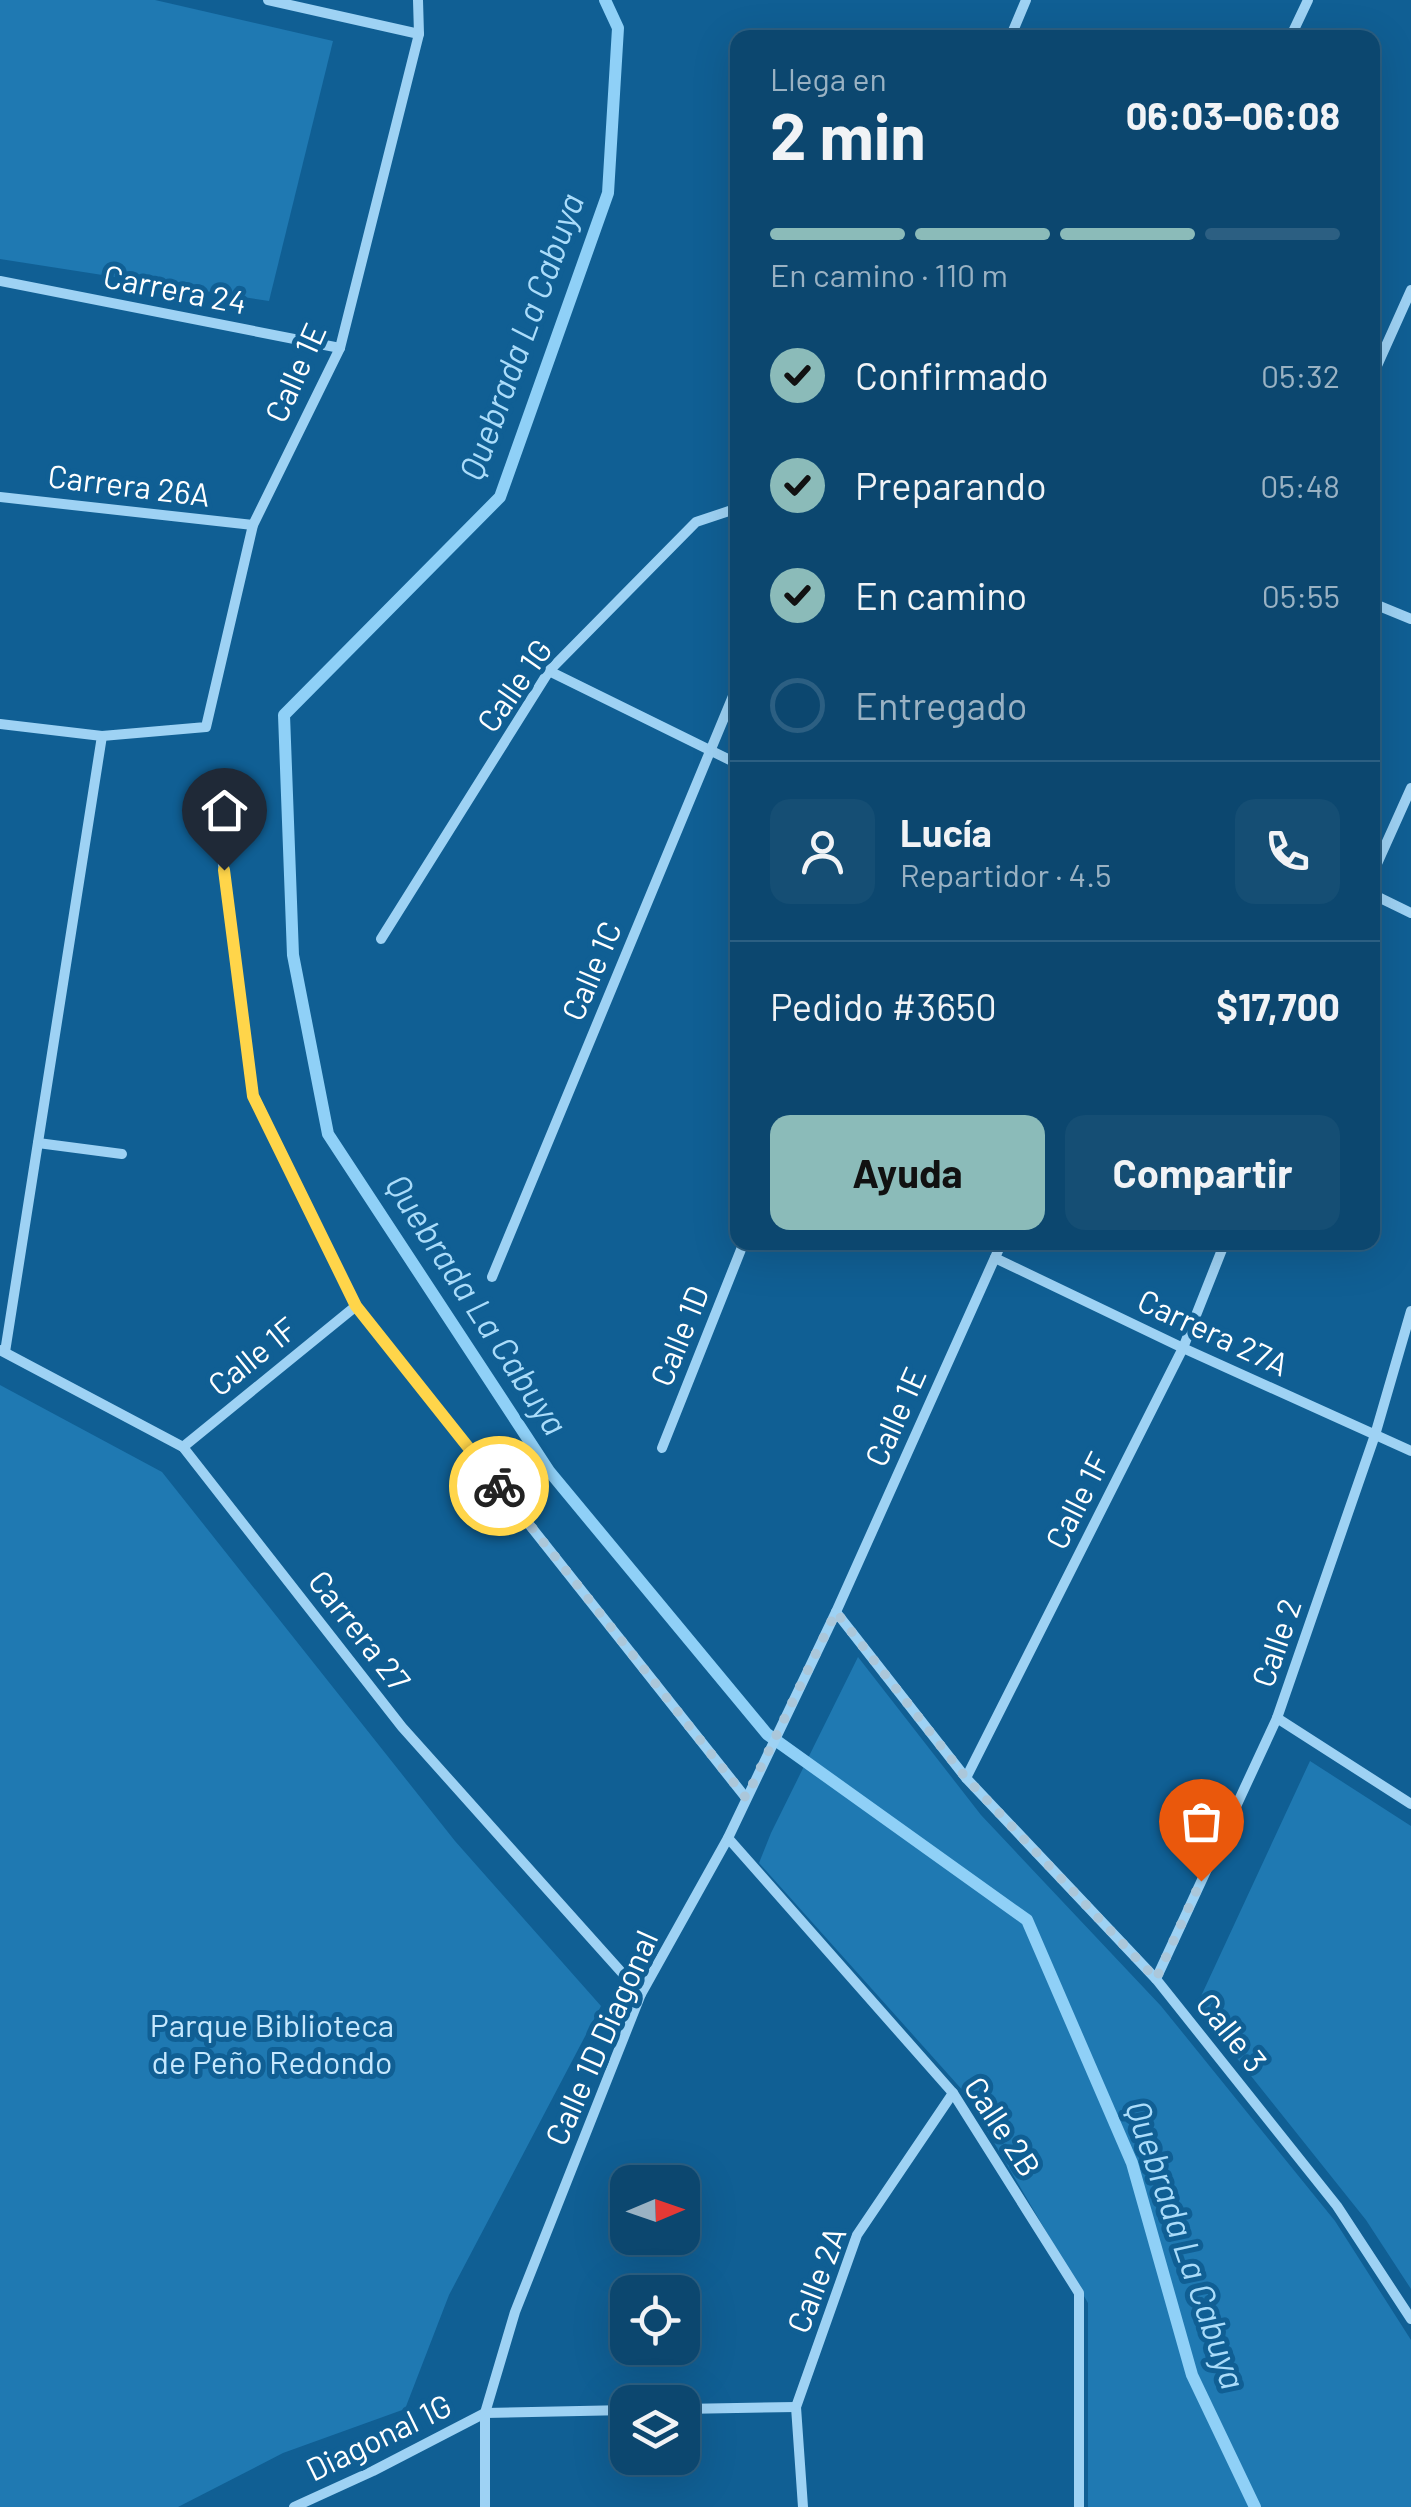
<!DOCTYPE html>
<html lang="es">
<head>
<meta charset="utf-8">
<style>
	body { margin:0; font-family:Barlow,sans-serif; background:#154e74; color:#f1f3f6; height:100vh; display:flex; flex-direction:column; font-size:38px; white-space:nowrap }
	* { box-sizing:border-box; margin:0 }
	p { font-size:32px; color:#9ab2c3 }
	.icon { flex:none; width:55px; height:55px; fill:none; stroke:currentColor; stroke-width:2; stroke-linecap:round; stroke-linejoin:round }
	.map { position:relative; flex:1; overflow:hidden }
	.details { position:absolute; left:730px; top:30px; width:650px; height:1220px; display:flex; flex-direction:column; background:#0c476f; border-radius:20px; box-shadow:0 10px 40px #0002,0 0 0 2px #2c5f82 }
	.details>* { flex:none }
	.needle { width:65px; rotate:88deg }
	.controls { position:absolute; left:610px; top:2165px; display:grid; gap:20px }
	.controls a { display:grid; place-items:center; width:90px; height:90px; border-radius:20px; background:#0c476f; box-shadow:0 10px 40px #0002,0 0 0 2px #2c5f82; font-size:50px }
	.pin { position:absolute; display:grid; place-items:center; width:85px; height:85px; color:#fff; margin:-102px -42px; border-radius:50% 50% 50% 0; rotate:-45deg; box-shadow:0 0 10px #0007 }
	.pin .icon { rotate:45deg }
	.courier { position:absolute; display:grid; place-items:center; width:100px; height:100px; margin:-50px; border:8px solid #ffd54a; border-radius:50%; background:#fff; color:#222; box-shadow:0 2px 12px #0007 }
	.headline em { font-style:normal; font-weight:700 }
	.headline div { display:flex; flex-direction:column-reverse }
	.headline { display:flex; align-items:center; justify-content:space-between; height:170px; padding:0 40px }
	h1 { font-size:65px; font-weight:700; line-height:75px }
	.bar { display:grid; grid-template-columns:repeat(4,1fr); gap:15px 10px; align-content:center; height:120px; padding:0 40px }
	.bar i { height:12px; border-radius:8px; background:#2c5f82 }
	.bar .selected { background:#8bbbb9 }
	.bar p { grid-column:span 4 }
	.line { display:flex; align-items:center; gap:25px; padding:0 40px; border-top:2px solid #2c5f82 }
	.line div { flex:1 }
	.round { display:grid; place-items:center; flex:none; width:105px; height:105px; border-radius:20px; background:#154e74 }
	ol { padding:0 40px; list-style:none }
	li { display:flex; align-items:center; gap:30px; height:110px }
	li p { margin-inline-start:auto }
	li .icon { padding:10px; border-radius:50%; background:#8bbbb9; color:#111; stroke-width:4 }
	li:last-child { color:#9ab2c3 }
	li i { width:55px; height:55px; border:5px solid #2c5f82; border-radius:50% }
	.cta { display:flex; gap:20px; margin-top:auto; padding:20px 40px }
	.cta a { flex:1; height:115px; border-radius:20px; background:#8bbbb9; color:#111; font-size:40px; font-weight:700; line-height:115px; text-align:center }
	.cta a+a { background:#154e74; color:#f1f3f6 }
	.map>svg:first-child { display:block }
</style>
</head>
<body>
<div class="map">
<svg width="1411" height="2507" viewBox="0 0 1411 2507">
	<rect width="100%" height="100%" fill="#105f94"/>
	<g fill="#1f79b2">
		<polygon points="0,0 155,0 333,41 269,301 0,259"/>
		<polygon points="0,1385 162,1472 455,1841 601,2006 449,2295 405,2409 283,2453 178,2507 0,2507"/>
		<polygon points="858,1657 981,1815 1161,2006 1335,2221 1411,2340 1411,2507 1088,2507 1088,2303 965,2093 759,1863 771,1833"/>
		<polygon points="1310,1761 1411,1826 1411,2289 1366,2220 1196,2007"/>
	</g>
	<g fill="none" stroke-linecap="round" stroke-linejoin="round">
		<polyline stroke="#8fd0f7" stroke-width="12" points="605,0 618,28 608,193 500,497 284,715 293,955 328,1134 549,1471 767,1734 1027,1920 1132,2163 1192,2375 1255,2507"/>
		<g stroke="#9ed2f4" stroke-width="10">
			<polyline points="268,0 419,34"/>
			<polyline points="1010,38 1026,0"/>
			<polyline points="1290,38 1308,0"/>
			<polyline points="0,281 340,348"/>
			<polyline points="1372,377 1411,290"/>
			<polyline points="0,497 253,525"/>
			<polyline points="1372,603 1411,619"/>
			<polyline points="549,671 738,764"/>
			<polyline points="0,724 102,736 206,727 253,525 340,348 419,34 418,0"/>
			<polyline points="214,795 253,1095 356,1306 746,1798"/>
			<polyline points="1372,875 1411,788"/>
			<polyline points="1372,894 1411,913"/>
			<polyline points="381,939 549,671 696,522 738,508"/>
			<polyline points="38,1143 122,1154"/>
			<polyline points="995,1258 1183,1348 1411,1451"/>
			<polyline points="492,1277 738,684"/>
			<polyline points="0,1350 183,1447 402,1727 641,1994"/>
			<polyline points="5,1352 102,736"/>
			<polyline points="183,1447 356,1306"/>
			<polyline points="662,1448 744,1242"/>
			<polyline points="836,1612 966,1778 1156,1979 1337,2206 1411,2319"/>
			<polyline points="1277,1718 1411,1804"/>
			<polyline points="966,1778 1183,1348 1225,1242"/>
			<polyline points="728,1838 953,2093 1079,2293 1079,2507"/>
			<polyline points="1156,1979 1277,1718 1375,1435 1411,1311"/>
			<polyline points="682,2409 796,2407"/>
			<polyline points="294,2507 373,2471 485,2413 628,2410"/>
			<polyline points="485,2507 485,2413 515,2312 641,1994 728,1838 836,1612 1002,1242"/>
			<polyline points="803,2507 796,2407 857,2235 953,2093"/>
		</g>
	</g>
	<g fill="none" stroke-linecap="round" stroke-linejoin="round">
		<polyline stroke="#abc7da" stroke-width="10" stroke-dasharray="0 18" points="499,1486 746,1798 836,1612 966,1778 1156,1979 1201,1881"/>
		<polyline stroke="#ffd54a" stroke-width="12" points="224,870 253,1096 356,1306 499,1486"/>
	</g>
	<g text-anchor="middle" stroke-width="10" stroke-linejoin="round" paint-order="stroke">
		<g font-size="32" fill="#fff" stroke="#105f94">
			<text transform="translate(175 290) rotate(11)" y="11">Carrera 24</text>
			<text transform="translate(296 373) rotate(-66)" y="11">Calle 1E</text>
			<text transform="translate(129 486) rotate(7)" y="11">Carrera 26A</text>
			<text transform="translate(515 686) rotate(-55)" y="11">Calle 1G</text>
			<text transform="translate(592 971) rotate(-67)" y="11">Calle 1C</text>
			<text transform="translate(1213 1333) rotate(25)" y="11">Carrera 27A</text>
			<text transform="translate(680 1336) rotate(-68)" y="11">Calle 1D</text>
			<text transform="translate(253 1357) rotate(-39)" y="11">Calle 1F</text>
			<text transform="translate(896 1417) rotate(-66)" y="11">Calle 1E</text>
			<text transform="translate(1078 1501) rotate(-63)" y="11">Calle 1F</text>
			<text transform="translate(359 1631) rotate(52)" y="11">Carrera 27</text>
			<text transform="translate(1277 1643) rotate(-71)" y="11">Calle 2</text>
			<text transform="translate(1231 2033) rotate(51)" y="11">Calle 3</text>
			<text transform="translate(602 2038) rotate(-66)" y="11">Calle 1D Diagonal</text>
			<text transform="translate(1002 2127) rotate(57)" y="11">Calle 2B</text>
			<text transform="translate(817 2280) rotate(-69)" y="11">Calle 2A</text>
			<text transform="translate(379 2438) rotate(-26)" y="11">Diagonal 1G</text>
		</g>
		<g font-size="32" fill="#c6e8fe" stroke="#105f94">
			<text x="272" y="2037">Parque Biblioteca<tspan x="272" dy="37">de Peño Redondo</tspan></text>
		</g>
		<g font-size="35" font-style="italic" fill="#aadcfa" stroke="#105f94">
			<text transform="translate(522 337) rotate(-70)" y="12">Quebrada La Cabuya</text>
			<text transform="translate(476 1305) rotate(57)" y="12">Quebrada La Cabuya</text>
			<text transform="translate(1185 2245) rotate(71)" y="12">Quebrada La Cabuya</text>
		</g>
	</g>
</svg>
<div class="controls">
<a><svg class="needle" viewBox="-14 -14 28 28"><path d="M0-13l5 13h-10z" fill="#e53935"/><path d="M0 13l5-13h-10z" fill="#9ab2c3"/></svg></a>
<a><svg class="icon" aria-label="locate" viewBox="0 0 24 24"><circle cx="12" cy="12" r="6"/><path d="M12 2v4M12 18v4M2 12h4M18 12h4"/></svg></a>
<a><svg class="icon" aria-label="layers" viewBox="0 0 24 24"><path d="M12 4l9 5-9 5-9-5zM3 14l9 5 9-5"/></svg></a>
</div>
<div class="pin" style="left:1201px;top:1881px;background:#ea580c"><svg class="icon" aria-label="bag" viewBox="0 0 24 24"><path d="M5 8h14l-1 12H6zM9 8a3 3 0 0 1 6 0"/></svg></div>
<div class="pin" style="left:224px;top:870px;background:#1f2937"><svg class="icon" aria-label="home" viewBox="0 0 24 24"><path d="M3 11l9-7 9 7M6 9v11h12V9"/></svg></div>
<div class="courier" style="left:499px;top:1486px"><svg class="icon" aria-label="bike" viewBox="0 0 24 24"><circle cx="6" cy="16" r="4"/><circle cx="18" cy="16" r="4"/><path d="M6 16l4-8h5l3 8M10 8l3 8H6M13 5h3"/></svg></div>
<section class="details">
<div class="headline"><div><h1>2 min</h1><p>Llega en</p></div><em>06:03–06:08</em></div>
<div class="bar"><i class="selected"></i><i class="selected"></i><i class="selected"></i><i></i><p>En camino · 110 m</p></div>
<ol>
<li><svg class="icon" aria-label="check" viewBox="0 0 24 24"><path d="M5 12l5 5 9-10"/></svg>Confirmado<p>05:32</p></li>
<li><svg class="icon" aria-label="check" viewBox="0 0 24 24"><path d="M5 12l5 5 9-10"/></svg>Preparando<p>05:48</p></li>
<li><svg class="icon" aria-label="check" viewBox="0 0 24 24"><path d="M5 12l5 5 9-10"/></svg>En camino<p>05:55</p></li>
<li><i></i>Entregado</li>
</ol>
<div class="line" style="height:180px"><a class="round"><svg class="icon" aria-label="person" viewBox="0 0 24 24"><circle cx="12" cy="8" r="4"/><path d="M4 21q1-7 8-7t8 7"/></svg></a><div><b>Lucía</b><p>Repartidor · 4.5</p></div><a class="round"><svg class="icon" aria-label="phone" viewBox="0 0 24 24"><path d="M5 4h4l2 5-3 2q2 4 5 5l2-3 5 2v4C11 20 4 13 5 4z"/></svg></a></div>
<div class="line" style="height:130px"><div>Pedido #3650</div><b>$17,700</b></div>
<div class="cta"><a>Ayuda</a><a>Compartir</a></div>
</section>
</div>
</body>
</html>
